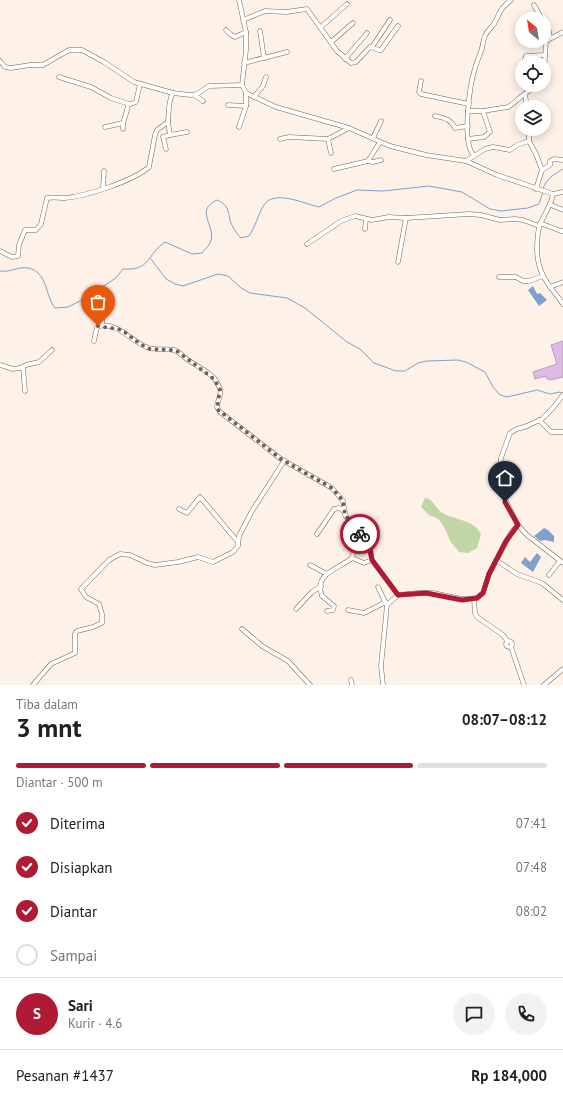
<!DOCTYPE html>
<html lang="id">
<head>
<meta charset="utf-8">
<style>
	body { margin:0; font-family:"PT Sans",sans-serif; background:#f2f2f2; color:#202124; height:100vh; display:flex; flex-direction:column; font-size:15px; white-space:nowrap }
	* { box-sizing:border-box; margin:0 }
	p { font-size:13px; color:#757577 }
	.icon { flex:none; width:22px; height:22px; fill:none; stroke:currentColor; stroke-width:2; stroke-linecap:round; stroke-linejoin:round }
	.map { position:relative; height:685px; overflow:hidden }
	.side { display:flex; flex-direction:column; background:#fff; flex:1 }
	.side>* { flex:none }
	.needle { width:26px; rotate:330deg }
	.fabs { position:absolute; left:515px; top:12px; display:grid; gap:8px }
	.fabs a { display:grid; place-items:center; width:36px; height:36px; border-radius:50%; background:#fff; box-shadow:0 2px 10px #0003; font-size:20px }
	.pin { position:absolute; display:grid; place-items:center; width:34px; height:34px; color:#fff; margin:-41px -17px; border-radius:50% 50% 50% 0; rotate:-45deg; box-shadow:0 0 4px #0007 }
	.pin .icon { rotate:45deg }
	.courier { position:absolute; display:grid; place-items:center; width:40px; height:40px; margin:-20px; border:3px solid #af1b35; border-radius:50%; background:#fff; color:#222; box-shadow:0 1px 5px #0007 }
	.head em { font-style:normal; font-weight:700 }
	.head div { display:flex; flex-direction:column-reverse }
	.head { display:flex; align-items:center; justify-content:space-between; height:68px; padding:0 16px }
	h1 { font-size:26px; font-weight:700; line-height:30px }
	.bar { display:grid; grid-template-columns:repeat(4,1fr); gap:6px 4px; align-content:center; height:48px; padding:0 16px }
	.bar i { height:5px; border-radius:3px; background:#e0e0e0 }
	.bar .selected { background:#af1b35 }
	.bar p { grid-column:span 4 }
	.line { display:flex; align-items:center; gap:10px; padding:0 16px; border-top:1px solid #e0e0e0 }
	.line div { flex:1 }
	.round { display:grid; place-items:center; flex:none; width:42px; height:42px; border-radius:21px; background:#f2f2f2 }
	ol { padding:0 16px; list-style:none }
	li { display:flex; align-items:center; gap:12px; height:44px }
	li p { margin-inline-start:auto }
	li .icon { padding:4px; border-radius:50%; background:#af1b35; color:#fff; stroke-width:4 }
	li:last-child { color:#757577 }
	li i { width:22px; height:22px; border:2px solid #e0e0e0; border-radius:50% }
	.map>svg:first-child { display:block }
</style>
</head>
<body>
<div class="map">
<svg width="563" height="685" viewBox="0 0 563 685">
	<rect width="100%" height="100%" fill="#fdf1e8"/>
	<path fill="#c1d6a7" d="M425,498C433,499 435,507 441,512C455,521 472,518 481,534L477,548L468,553L459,552C457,549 453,545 451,542C446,533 443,517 430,516L421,507Z"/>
	<g fill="#80a1cd">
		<polygon points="533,286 537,294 540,293 547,300 539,306 528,290"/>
		<polygon points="544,528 548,530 554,536 554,542 545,540 540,541 534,536"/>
		<polygon points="537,553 541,557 533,572 521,563 525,557 530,562"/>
	</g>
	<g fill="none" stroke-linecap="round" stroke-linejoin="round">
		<g stroke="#80a1cd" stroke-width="1">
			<path d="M543,189C546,179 554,174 563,169"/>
			<polyline points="151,259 166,279 175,284 183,286 218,274 228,276 241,288 250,293 287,298 305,308 347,342 360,349 374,363 396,371 405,371 418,363 427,361 458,360 466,362 485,372 493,387 500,395 507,397 537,390 550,394 560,392 562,393"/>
			<path d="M0,271C9,273 19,266 28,268C48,272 45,296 55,308L68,307L82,300L116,278L123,269C151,271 146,255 165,242L192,254L202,253C205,249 209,246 210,243C218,227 193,211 217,200C233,207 226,216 233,227C235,231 238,235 241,238L249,236C256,226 258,214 264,205C274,189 305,204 319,207L336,198L357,190L383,191L429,186L462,192L490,209L501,211L528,208L539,204L543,192"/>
		</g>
	</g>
	<polygon fill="#dfbae8" stroke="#b5a0ba" points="563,341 563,377 550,380 546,378 546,376 535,379 533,372 557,364 551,345"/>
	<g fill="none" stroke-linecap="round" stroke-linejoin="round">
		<g stroke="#7b634e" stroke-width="5">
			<g id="minor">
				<path d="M239,0L246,32V50L242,85L246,93L276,107L349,128L390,146L426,155L466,161L497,175L553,194C551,206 544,214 540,225C537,232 537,242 537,250C538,276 549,284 563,304"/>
				<polyline points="534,5 542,19"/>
				<polyline points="243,20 265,11 286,12 307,9 337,51 351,63 356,62 370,47 379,50 381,50 398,26"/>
				<polyline points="544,22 549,31 550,38"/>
				<polyline points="321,27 347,4"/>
				<polyline points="226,30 230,34 235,37 246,32"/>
				<polyline points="260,31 264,58"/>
				<polyline points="331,42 353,23"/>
				<polyline points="372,47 390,20"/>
				<polyline points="345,59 367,33"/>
				<polyline points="0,61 5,67 11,68 30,65 43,65 69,50 82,50 104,62 134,82 173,93"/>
				<polyline points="244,63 287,52"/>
				<polyline points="524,63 526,56 545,55"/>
				<polyline points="544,73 546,41 563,32"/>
				<polyline points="59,77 91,87 111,98 129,104"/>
				<polyline points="421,81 419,92 421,94 469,104"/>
				<polyline points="194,95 203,101"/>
				<polyline points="254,97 263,86 266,77"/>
				<polyline points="228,105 246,106"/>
				<polyline points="527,107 525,94 536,85"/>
				<path d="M468,111H483L508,107C514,104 518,98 525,94"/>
				<path d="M435,116C444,118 451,119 455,128L468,126"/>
				<polyline points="168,122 170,135 187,132"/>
				<polyline points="105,127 123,123"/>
				<polyline points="239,127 246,106 246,93"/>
				<path d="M123,129C122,121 127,114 128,105L136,102L140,84"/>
				<polyline points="373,138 381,121"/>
				<polyline points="280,139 289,137 328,139 349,128"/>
				<polyline points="328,139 331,153"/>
				<polyline points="468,139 484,137 490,132 483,111"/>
				<polyline points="529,141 536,154 542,170 536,189"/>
				<polyline points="166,149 163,137 170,135"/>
				<path d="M474,155C461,144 470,84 475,68C477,61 480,55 482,48C483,44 483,40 485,36C487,31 491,28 494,24C501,11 499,10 511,0"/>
				<polyline points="368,161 373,162 381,160"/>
				<polyline points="466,161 485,149 493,147 510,150 517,145 529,141 529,129"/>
				<polyline points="334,169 368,161 380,142"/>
				<polyline points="542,170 550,165 550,161 554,159 563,160"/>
				<polyline points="103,188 104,171"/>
				<polyline points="553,194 563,192"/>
				<polyline points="551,205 563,210"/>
				<polyline points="540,223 561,231 563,231"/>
				<polyline points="365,229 366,219"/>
				<polyline points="307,244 341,221 355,216 372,220 389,217 406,218 469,214 481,215 500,220 515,219 523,220 539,226"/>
				<path d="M0,251L12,257L18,256L19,245L25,230H36L41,224L47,198C53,197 59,198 65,198C87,196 133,181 149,167L155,135L157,130L168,122C169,113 168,100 173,93L190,95L197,94L209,86L242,85"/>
				<polyline points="398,262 406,218"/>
				<polyline points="499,277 516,277 523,281 529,281 543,276"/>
				<polyline points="550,287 563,282"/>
				<polyline points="102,314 102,325"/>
				<path d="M94,341L97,327C116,320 131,341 146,347C155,351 164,348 174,350C178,351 181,354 184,357C193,364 206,370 214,378C216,381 219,386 220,389C222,395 217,401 217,407L220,412L281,459L332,488L343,501L345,515L348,519L369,545L372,560L398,595"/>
				<polyline points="0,365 13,369 20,368 26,365 39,362 52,350"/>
				<polyline points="23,367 25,391"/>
				<polyline points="563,395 552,409 542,419 527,426 517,429 510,433 501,458 499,487 518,525 527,535 563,563"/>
				<polyline points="539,420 551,432 563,432"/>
				<polyline points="179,509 187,513 200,497 238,542"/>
				<polyline points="317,534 334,509 339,508 345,512"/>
				<polyline points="352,558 356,542 360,534"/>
				<polyline points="496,560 517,574 542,583 563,600"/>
				<polyline points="310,565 327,574"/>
				<polyline points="549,575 560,561"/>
				<polyline points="378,587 386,604"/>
				<polyline points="474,599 475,613 477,617 503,635 508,642"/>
				<polyline points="296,609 312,592 321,586"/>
				<polyline points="348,610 364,613 386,602"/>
				<path d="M327,611L333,610L334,606L322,596C313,573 339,569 352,558L364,563L372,560"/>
				<polyline points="242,629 262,646 288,661 310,685"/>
				<circle cx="509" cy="644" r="3"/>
				<polyline points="511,647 524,685"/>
				<polyline points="351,680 352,685"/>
				<polyline points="33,685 51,664 75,653 75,634 77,631 93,627 102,623 102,614 99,604 86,597 81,589 109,560 120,554 130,555 147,563 155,565 178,562 198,557 213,562 233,552 238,546 239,536 252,511 284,461"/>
				<polyline points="383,685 381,666 387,605 398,595 417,593 433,593 462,599 477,598 483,593 489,574 511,533 518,525"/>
				<polyline points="544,685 563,669"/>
			</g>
		</g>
		<use href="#minor" stroke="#fff" stroke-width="4"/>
	</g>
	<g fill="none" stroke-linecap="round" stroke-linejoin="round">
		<polyline stroke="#6b6158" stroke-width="4" stroke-dasharray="0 7.2" points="98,326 122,330 140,344 150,349 173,350 177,351 214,379 220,389 217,409 281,459 332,488 343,501 345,515 360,534"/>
		<polyline stroke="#af1b35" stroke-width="5" points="360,534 370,548 372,560 398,595 426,593 462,600 477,598 483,593 489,574 506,541 518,525 505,502"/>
	</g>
</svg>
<div class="fabs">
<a><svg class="needle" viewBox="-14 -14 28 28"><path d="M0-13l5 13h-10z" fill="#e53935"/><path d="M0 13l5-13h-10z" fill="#757577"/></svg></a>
<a><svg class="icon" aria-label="locate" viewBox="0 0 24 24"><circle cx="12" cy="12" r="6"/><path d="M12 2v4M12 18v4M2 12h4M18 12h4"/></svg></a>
<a><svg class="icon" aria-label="layers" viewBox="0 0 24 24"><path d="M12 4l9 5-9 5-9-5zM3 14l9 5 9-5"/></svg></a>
</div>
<div class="pin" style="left:98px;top:326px;background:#ea580c"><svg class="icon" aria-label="bag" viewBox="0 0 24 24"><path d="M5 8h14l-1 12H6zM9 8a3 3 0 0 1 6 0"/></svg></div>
<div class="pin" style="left:505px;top:502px;background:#1f2937"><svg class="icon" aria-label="home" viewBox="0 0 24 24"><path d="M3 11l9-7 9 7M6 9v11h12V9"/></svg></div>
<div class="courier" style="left:360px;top:534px"><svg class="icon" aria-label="bike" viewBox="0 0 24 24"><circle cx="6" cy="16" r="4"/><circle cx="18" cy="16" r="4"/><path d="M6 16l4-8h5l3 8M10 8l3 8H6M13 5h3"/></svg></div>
</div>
<section class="side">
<div class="head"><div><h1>3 mnt</h1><p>Tiba dalam</p></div><em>08:07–08:12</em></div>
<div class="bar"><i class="selected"></i><i class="selected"></i><i class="selected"></i><i></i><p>Diantar · 500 m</p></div>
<ol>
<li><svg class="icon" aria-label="check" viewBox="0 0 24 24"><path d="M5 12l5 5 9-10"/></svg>Diterima<p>07:41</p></li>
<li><svg class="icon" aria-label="check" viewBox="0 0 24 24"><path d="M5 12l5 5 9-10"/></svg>Disiapkan<p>07:48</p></li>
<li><svg class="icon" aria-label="check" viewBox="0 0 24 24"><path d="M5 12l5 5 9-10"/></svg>Diantar<p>08:02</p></li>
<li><i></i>Sampai</li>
</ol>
<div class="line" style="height:72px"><b class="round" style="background:#af1b35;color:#fff">S</b><div><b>Sari</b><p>Kurir · 4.6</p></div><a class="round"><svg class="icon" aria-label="chat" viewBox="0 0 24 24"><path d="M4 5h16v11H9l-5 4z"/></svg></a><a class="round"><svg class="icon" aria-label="phone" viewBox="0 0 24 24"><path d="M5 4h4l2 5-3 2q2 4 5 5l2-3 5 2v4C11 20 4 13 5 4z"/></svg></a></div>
<div class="line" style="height:52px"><div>Pesanan #1437</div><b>Rp 184,000</b></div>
</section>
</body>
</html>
